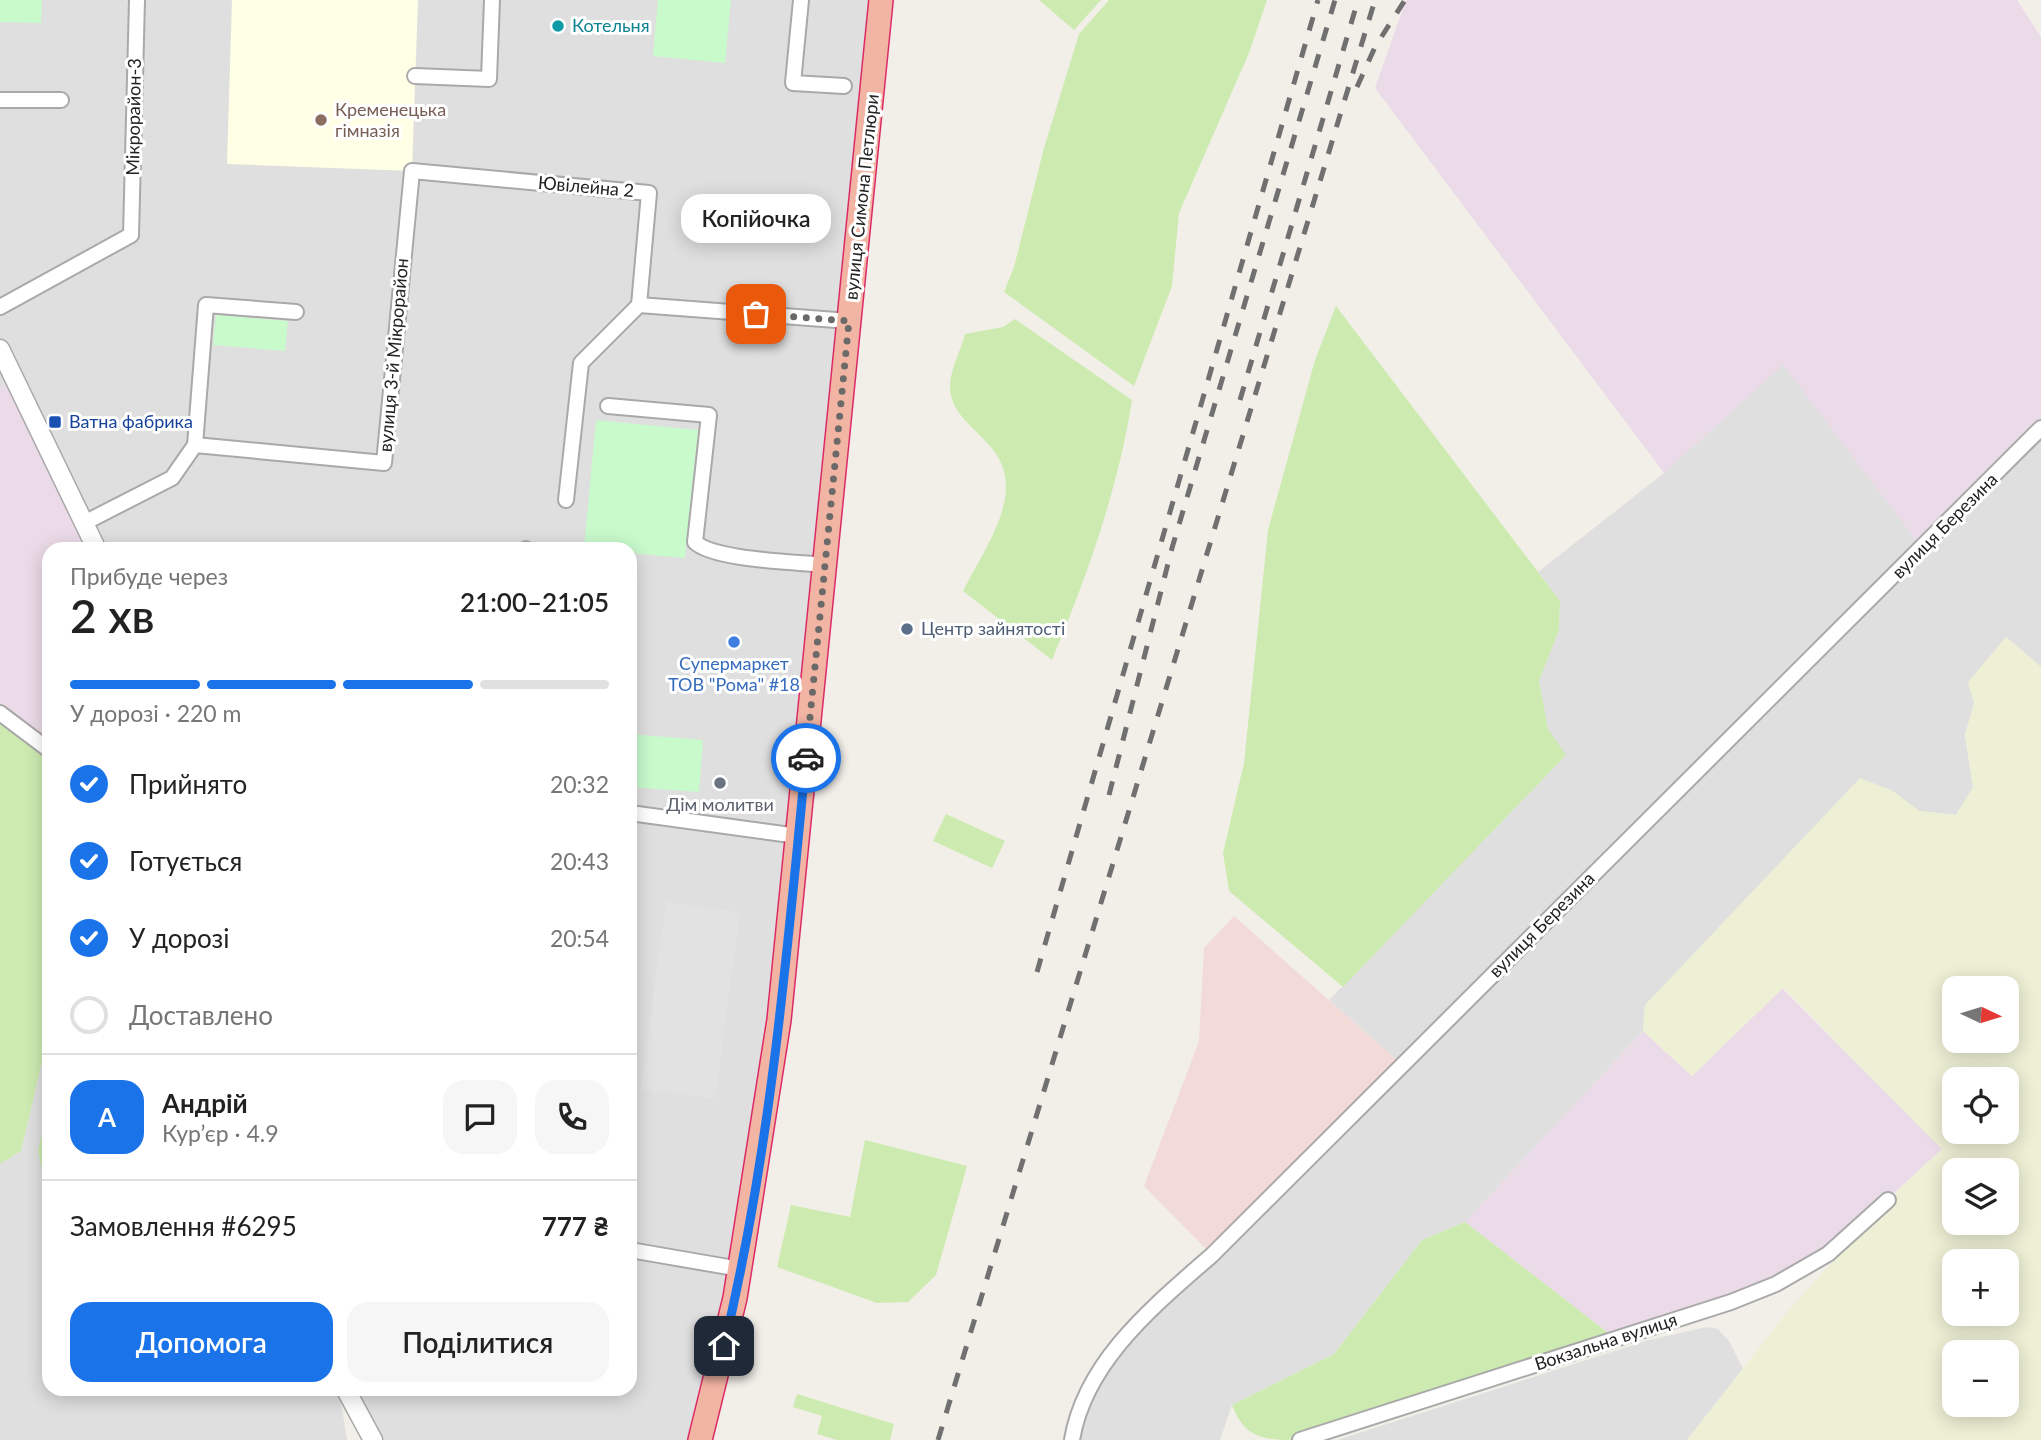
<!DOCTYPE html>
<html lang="uk">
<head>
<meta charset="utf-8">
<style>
	body { margin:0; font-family:Lato,sans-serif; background:#f6f6f6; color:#222; height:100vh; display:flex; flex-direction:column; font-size:26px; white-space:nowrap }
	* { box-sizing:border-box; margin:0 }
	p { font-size:23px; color:#767676 }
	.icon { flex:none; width:38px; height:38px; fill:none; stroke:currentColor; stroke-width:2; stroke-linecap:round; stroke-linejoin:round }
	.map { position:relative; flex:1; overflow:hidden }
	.drawer { position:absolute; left:42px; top:542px; width:595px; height:854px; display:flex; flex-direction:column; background:#fff; border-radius:21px; box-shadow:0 4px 18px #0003 }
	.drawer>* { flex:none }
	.needle { width:46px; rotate:94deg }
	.tools { position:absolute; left:1942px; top:976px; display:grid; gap:14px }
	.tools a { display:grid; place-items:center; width:77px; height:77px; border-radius:14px; background:#fff; box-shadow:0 4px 18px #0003; font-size:35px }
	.pin { position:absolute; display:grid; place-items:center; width:60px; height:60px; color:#fff; margin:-30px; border-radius:14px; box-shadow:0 4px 10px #0006 }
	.courier { position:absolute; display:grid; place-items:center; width:70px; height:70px; margin:-35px; border:5px solid #1a73e8; border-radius:50%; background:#fff; color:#222; box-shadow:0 2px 9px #0007 }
	.bubble { position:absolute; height:49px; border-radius:21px; background:#fff; box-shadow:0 4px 18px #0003; font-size:23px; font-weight:600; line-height:49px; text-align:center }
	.overview em { font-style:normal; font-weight:600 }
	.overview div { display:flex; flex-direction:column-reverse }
	.overview { display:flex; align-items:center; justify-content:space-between; height:119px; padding:0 28px }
	h1 { font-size:46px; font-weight:600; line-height:52px }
	.bar { display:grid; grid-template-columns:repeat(4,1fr); gap:10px 7px; align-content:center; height:84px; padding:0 28px }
	.bar i { height:9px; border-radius:5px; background:#e0e0e0 }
	.bar .selected { background:#1a73e8 }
	.bar p { grid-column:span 4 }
	.line { display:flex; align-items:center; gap:18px; padding:0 28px; border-top:2px solid #e0e0e0 }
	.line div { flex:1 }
	.round { display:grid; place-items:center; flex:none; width:74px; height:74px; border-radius:21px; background:#f6f6f6 }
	ol { padding:0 28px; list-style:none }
	li { display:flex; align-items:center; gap:21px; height:77px }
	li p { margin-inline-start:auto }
	li .icon { padding:7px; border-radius:50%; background:#1a73e8; color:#fff; stroke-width:4 }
	li:last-child { color:#767676 }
	li i { width:38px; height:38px; border:4px solid #e0e0e0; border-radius:50% }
	.cta { display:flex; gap:14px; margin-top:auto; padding:14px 28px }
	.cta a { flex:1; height:80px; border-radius:21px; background:#1a73e8; color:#fff; font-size:28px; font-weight:600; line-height:80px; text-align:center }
	.cta a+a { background:#f6f6f6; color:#222 }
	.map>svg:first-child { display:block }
</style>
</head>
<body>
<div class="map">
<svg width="2041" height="1440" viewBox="0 0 2041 1440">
	<rect width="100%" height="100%" fill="#f2efe9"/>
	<g fill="#e0dfdf">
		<polygon points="0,0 881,0 779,1020 700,1440 373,1440 346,1390 630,1390 630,550 97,549 14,380 0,388"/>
		<polygon points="1783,364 1923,549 2041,428 2041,667 2006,637 1974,704 1965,735 1973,788 1956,815 1919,811 1891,790 1645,1005 1643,1031 1465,1222 1422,1240 1334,1354 1232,1405 1220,1440 1072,1440 1096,1375 1401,1064 1329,1000 1565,756 1548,729 1539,681 1559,630 1560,601 1538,572 1664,473"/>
		<polygon points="49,1032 49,1390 339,1390 347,1440 0,1440 0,1164 21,1150"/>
		<polygon points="1707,1327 1718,1329 1729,1341 1743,1369 1687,1440 1337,1440 1649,1340"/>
	</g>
	<polygon fill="#f2dad9" points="1234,916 1401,1064 1212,1255 1144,1186 1199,1041 1204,948"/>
	<g fill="#ebdbe8">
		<polygon points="1406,0 2017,0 2041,37 2041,428 1923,549 1783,365 1664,473 1375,88"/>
		<polygon points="14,379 97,549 49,550 49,752 0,717 0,388"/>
		<polygon points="1782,988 1942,1149 1828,1254 1776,1284 1616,1339 1465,1222 1643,1031 1692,1076"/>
	</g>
	<polygon fill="#ffffe5" points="232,0 418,0 412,171 227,164"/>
	<path fill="#eef0d5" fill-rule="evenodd" d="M2006,637L2041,667V1440H1687L1787,1312L1888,1200L1942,1149L1783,988L1692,1076L1643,1031L1645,1005L1860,778L1891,790L1919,811L1956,815L1973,787L1965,735L1974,704L1968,682ZM1955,989H2007V1041H1955ZM1955,1080H2007V1132H1955ZM1955,1171H2007V1223H1955ZM1955,1262H2007V1314H1955ZM1955,1353H2007V1405H1955Z"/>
	<g fill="#cdebb0">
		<polygon points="1039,0 1101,0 1074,30"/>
		<polygon points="1109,0 1267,0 1249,53 1179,213 1172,286 1134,386 1004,292 1014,267 1044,148 1079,34"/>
		<polygon points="1336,306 1560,601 1559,630 1539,681 1548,729 1566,755 1343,987 1229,891 1223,853 1244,763 1268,530 1315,360"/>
		<path d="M1015,319L1132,400C1118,490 1087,576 1052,660L963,591C978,561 1006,521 1006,486C1006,437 950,428 950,386C950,370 961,350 965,334L1003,327Z"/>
		<polygon points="0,713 49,750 49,1032 21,1151 0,1164"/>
		<polygon points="946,814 1005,841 992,868 933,841"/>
		<polygon points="49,1103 49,1206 38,1150"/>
		<polygon points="865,1140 967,1166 936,1275 908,1302 877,1303 777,1267 791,1205 850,1217"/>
		<path d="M1465,1222L1616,1339L1300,1440C1266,1440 1245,1440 1232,1405L1334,1354L1422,1240Z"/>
		<polygon points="797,1394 894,1424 890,1440 837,1440 817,1434 822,1416 793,1407"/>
	</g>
	<g fill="#c8facc">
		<polygon points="0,0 42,0 41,23 0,22"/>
		<polygon points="658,0 731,0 725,63 653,56"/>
		<polygon points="216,315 288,321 285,351 213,345"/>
		<polygon points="596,420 698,430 685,558 630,553 630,550 584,548"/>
		<polygon points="630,734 703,740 699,792 630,787"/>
	</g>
	<polygon fill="#e2e2e2" points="666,902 740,912 715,1099 641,1089"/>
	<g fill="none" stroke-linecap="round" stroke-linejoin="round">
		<g stroke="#a9a9a9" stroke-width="18">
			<g id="minor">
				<polyline points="801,0 793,83 844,86"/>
				<polyline points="415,76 489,79 492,0"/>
				<polyline points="0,100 61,100"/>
				<polyline points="639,305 849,321"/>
				<polyline points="0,307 131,235 137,0"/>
				<path d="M608,406L709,415L695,542C713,560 797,562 825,565"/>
				<polyline points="195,445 206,305 296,312"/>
				<polyline points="566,500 581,363 639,305"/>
				<polyline points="84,523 172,478 195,445 384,463 412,171 649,193 639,305"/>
				<polyline points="526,550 526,549"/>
				<polyline points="0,713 49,750"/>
				<polyline points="630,813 798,836"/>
				<polyline points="630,1250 740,1269"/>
				<path d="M1072,1440C1085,1361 1155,1305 1212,1255L2041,428"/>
				<polyline points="1300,1440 1731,1302 1776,1284 1828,1254 1888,1200"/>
			</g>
		</g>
		<g stroke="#a9a9a9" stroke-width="21">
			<g id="tertiary">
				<polyline points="0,349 97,550"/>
				<polyline points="346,1390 373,1440"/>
			</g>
		</g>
		<g stroke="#dc2a67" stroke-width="26">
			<polyline id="trunk" points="700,1440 735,1298 779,1020 881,0"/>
		</g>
		<use href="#minor" stroke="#fff" stroke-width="14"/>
		<use href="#tertiary" stroke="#fff" stroke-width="18"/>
		<use href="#trunk" stroke="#f2b4a3" stroke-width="23"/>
		<g stroke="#707070" stroke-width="5" stroke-dasharray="14 14" stroke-linecap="butt">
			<polyline points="1357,87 1375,47 1405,0"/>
			<polyline points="1240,400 1358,0"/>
			<polyline points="1109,795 1172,548 1335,0"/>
			<polyline points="1037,972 1318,0"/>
			<polyline points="938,1440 1375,0"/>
		</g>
	</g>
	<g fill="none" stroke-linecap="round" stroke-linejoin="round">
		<polyline stroke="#6b6a68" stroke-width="7" stroke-dasharray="0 12.6" points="756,314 849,321 806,758"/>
		<path stroke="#1a73e8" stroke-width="9" d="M724,1346C770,1154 787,955 806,758"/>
	</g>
	<circle fill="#0f9aa8" stroke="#fff" stroke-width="2.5" cx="558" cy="26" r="7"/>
	<circle fill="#8d6e63" stroke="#fff" stroke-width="2.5" cx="321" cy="120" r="7"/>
	<rect fill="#1a4fb4" stroke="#fff" stroke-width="2.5" x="48" y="415" width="14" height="14" rx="3.5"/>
	<circle fill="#5c6f8a" stroke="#fff" stroke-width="2.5" cx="907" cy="629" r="7"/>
	<circle fill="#3f7fe0" stroke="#fff" stroke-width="2.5" cx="734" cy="642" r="7"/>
	<circle fill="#6b7280" stroke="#fff" stroke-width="2.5" cx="720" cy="783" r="7"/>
	<g text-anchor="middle" stroke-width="6" stroke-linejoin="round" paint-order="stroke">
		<g font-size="18" fill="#0d838f" stroke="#fff" text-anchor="start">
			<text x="572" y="32">Котельня</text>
		</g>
		<g font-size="18" fill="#785e54" stroke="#fff" text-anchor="start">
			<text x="335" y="116">Кременецька<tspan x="335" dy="21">гімназія</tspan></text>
		</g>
		<g font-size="18" fill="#222" stroke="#fff">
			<text transform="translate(134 117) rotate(-89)" y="6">Мікрорайон-3</text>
			<text transform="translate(586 187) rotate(5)" y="6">Ювілейна 2</text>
			<text transform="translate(862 197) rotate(-84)" y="6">вулиця Симона Петлюри</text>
			<text transform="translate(394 355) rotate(-85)" y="6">вулиця 3-й Мікрорайон</text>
			<text transform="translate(1945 526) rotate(-45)" y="6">вулиця Березина</text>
			<text transform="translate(1542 925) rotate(-45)" y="6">вулиця Березина</text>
			<text transform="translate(1606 1342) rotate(-18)" y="6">Вокзальна вулиця</text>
		</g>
		<g font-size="18" fill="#164399" stroke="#fff" text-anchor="start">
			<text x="69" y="428">Ватна фабрика</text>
		</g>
		<g font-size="18" fill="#4e5e75" stroke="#fff" text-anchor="start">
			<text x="921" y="635">Центр зайнятості</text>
		</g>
		<g font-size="18" fill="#366cbe" stroke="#fff">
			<text x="734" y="670">Супермаркет<tspan x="734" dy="21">ТОВ "Рома" #18</tspan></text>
		</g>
		<g font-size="18" fill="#5b616d" stroke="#fff">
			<text x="720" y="811">Дім молитви</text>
		</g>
	</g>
</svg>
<div class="tools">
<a><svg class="needle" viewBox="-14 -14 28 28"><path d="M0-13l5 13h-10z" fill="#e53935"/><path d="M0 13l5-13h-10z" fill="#767676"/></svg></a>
<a><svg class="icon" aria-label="locate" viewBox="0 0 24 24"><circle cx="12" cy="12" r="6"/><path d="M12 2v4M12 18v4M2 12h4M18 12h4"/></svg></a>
<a><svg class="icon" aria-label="layers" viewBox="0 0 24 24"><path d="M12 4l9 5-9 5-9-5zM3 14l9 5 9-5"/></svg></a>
<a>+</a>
<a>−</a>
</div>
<div class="pin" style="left:756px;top:314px;background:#ea580c"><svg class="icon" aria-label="bag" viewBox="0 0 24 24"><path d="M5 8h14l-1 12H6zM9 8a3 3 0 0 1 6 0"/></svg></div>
<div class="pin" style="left:724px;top:1346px;background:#1f2937"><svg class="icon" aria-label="home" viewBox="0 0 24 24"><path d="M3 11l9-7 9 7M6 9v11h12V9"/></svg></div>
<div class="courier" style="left:806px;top:758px"><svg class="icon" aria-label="car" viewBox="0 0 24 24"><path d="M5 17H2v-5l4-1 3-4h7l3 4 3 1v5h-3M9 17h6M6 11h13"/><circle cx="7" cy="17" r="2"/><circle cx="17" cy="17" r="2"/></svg></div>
<div class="bubble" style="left:681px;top:194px;width:150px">Копійочка</div>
<section class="drawer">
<div class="overview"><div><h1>2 хв</h1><p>Прибуде через</p></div><em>21:00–21:05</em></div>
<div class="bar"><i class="selected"></i><i class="selected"></i><i class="selected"></i><i></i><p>У дорозі · 220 m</p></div>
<ol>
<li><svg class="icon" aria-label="check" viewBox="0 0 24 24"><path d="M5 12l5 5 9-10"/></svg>Прийнято<p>20:32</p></li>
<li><svg class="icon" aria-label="check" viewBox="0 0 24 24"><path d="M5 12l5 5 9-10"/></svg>Готується<p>20:43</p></li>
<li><svg class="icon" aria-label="check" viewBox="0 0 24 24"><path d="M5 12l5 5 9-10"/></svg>У дорозі<p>20:54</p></li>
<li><i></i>Доставлено</li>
</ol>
<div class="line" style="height:126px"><b class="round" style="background:#1a73e8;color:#fff">А</b><div><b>Андрій</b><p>Кур’єр · 4.9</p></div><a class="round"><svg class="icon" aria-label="chat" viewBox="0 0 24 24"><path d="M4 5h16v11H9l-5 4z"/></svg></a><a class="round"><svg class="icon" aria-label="phone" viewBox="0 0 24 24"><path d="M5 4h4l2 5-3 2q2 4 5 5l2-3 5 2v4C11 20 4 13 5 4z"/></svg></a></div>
<div class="line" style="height:91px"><div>Замовлення #6295</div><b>777 ₴</b></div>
<div class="cta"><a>Допомога</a><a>Поділитися</a></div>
</section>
</div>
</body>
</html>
